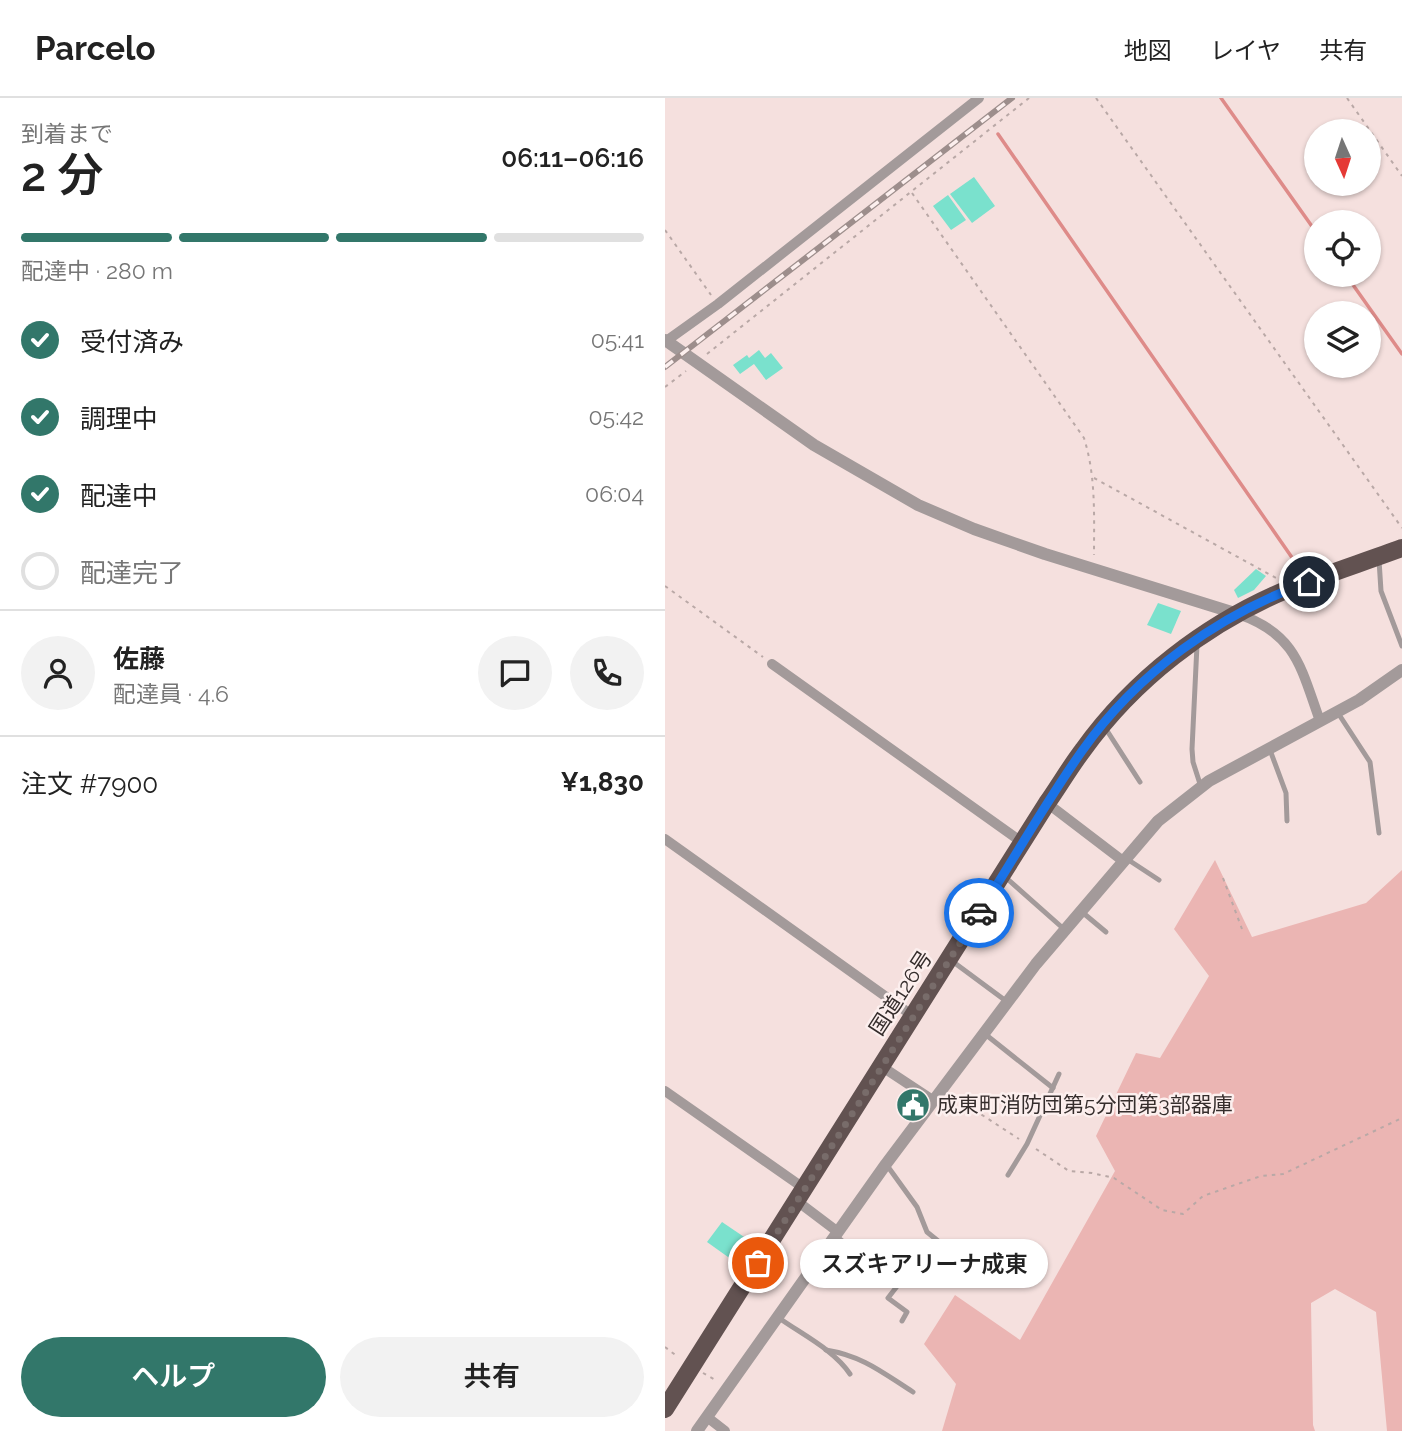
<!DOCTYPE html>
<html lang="ja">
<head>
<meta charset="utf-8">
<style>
	body { margin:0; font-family:Raleway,"Noto Sans JP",sans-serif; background:#f2f2f2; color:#222; height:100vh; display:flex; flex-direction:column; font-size:26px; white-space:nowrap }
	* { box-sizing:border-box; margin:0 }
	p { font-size:23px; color:#767676 }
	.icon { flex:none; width:38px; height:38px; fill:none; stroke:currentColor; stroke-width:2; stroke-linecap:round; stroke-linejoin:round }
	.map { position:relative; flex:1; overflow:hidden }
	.sheet { display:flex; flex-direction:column; background:#fff; width:665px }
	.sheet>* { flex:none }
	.needle { width:46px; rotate:177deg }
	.buttons { position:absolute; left:639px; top:21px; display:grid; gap:14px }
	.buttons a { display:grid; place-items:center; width:77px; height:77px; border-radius:50%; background:#fff; box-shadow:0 2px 5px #0004; font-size:35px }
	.pin { position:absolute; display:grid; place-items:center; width:60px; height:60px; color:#fff; margin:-30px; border:4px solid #fff; border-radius:50%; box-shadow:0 2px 7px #0007 }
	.courier { position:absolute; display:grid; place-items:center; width:70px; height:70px; margin:-35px; border:5px solid #1a73e8; border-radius:50%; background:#fff; color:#222; box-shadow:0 2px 9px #0007 }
	.bubble { position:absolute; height:49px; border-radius:24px; background:#fff; box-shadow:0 2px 5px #0004; font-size:23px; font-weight:600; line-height:49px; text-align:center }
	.summary em { font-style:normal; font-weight:600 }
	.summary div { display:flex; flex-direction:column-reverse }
	.summary { display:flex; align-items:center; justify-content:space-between; height:119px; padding:0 21px }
	h1 { font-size:46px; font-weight:600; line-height:52px }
	.bar { display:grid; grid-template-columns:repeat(4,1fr); gap:10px 7px; align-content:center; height:84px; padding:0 21px }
	.bar i { height:9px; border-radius:5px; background:#e0e0e0 }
	.bar .current { background:#32776a }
	.bar p { grid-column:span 4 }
	.line { display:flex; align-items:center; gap:18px; padding:0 21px; border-top:2px solid #e0e0e0 }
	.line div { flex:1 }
	.round { display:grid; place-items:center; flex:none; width:74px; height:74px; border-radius:37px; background:#f2f2f2 }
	ol { padding:0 21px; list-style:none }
	li { display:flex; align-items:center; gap:21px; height:77px }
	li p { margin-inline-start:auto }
	li .icon { padding:7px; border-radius:50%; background:#32776a; color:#fff; stroke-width:4 }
	li:last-child { color:#767676 }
	li i { width:38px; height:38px; border:4px solid #e0e0e0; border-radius:50% }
	.button { display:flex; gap:14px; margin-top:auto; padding:14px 21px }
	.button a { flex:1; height:80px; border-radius:42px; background:#32776a; color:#fff; font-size:28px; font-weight:600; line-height:80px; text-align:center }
	.button a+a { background:#f2f2f2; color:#222 }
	header { display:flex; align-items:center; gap:42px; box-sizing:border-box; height:98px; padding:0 35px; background:#fff; border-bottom:2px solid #e0e0e0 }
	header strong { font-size:33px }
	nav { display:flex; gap:38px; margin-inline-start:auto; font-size:24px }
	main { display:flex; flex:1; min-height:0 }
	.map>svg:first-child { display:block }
</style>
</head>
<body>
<header>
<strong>Parcelo</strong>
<nav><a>地図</a><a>レイヤ</a><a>共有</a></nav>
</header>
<main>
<section class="sheet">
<div class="summary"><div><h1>2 分</h1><p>到着まで</p></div><em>06:11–06:16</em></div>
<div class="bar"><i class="current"></i><i class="current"></i><i class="current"></i><i></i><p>配達中 · 280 m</p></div>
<ol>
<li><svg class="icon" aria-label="check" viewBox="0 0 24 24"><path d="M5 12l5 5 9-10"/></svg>受付済み<p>05:41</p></li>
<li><svg class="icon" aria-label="check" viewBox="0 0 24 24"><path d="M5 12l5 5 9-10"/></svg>調理中<p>05:42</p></li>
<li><svg class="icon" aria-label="check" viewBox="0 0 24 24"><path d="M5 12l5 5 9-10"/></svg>配達中<p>06:04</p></li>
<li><i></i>配達完了</li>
</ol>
<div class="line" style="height:126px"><a class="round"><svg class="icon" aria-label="person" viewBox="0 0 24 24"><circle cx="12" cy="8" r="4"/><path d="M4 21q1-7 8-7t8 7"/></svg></a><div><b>佐藤</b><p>配達員 · 4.6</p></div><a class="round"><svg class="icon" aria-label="chat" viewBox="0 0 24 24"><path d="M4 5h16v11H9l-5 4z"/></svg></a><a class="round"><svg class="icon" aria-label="phone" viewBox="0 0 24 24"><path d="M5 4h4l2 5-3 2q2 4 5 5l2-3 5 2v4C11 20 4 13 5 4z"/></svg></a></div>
<div class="line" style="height:91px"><div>注文 #7900</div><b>¥1,830</b></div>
<div class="button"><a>ヘルプ</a><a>共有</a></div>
</section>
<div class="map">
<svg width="737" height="1333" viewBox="0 0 737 1333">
	<rect width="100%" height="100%" fill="#f5e0de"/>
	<polygon fill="#ebb5b3" points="550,762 587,839 701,805 737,772 737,1333 722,1333 711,1214 670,1191 646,1205 648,1327 650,1333 277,1333 291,1286 259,1246 290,1197 355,1242 450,1073 431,1038 471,955 495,960 544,878 509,831"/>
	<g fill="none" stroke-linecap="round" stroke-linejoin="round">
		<g stroke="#de8b89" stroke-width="3.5">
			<polyline points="556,0 651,134"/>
			<polyline points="333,36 628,461"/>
			<polyline points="681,177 737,256"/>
		</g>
	</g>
	<g fill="#7ae1cd">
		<polygon points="309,79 330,108 307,125 285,96"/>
		<polygon points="283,97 301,122 286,132 268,108"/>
		<polygon points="94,252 100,260 106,255 118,270 101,282 89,266 75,276 68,267 82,257 84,260"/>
		<polygon points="591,471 601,478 589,492 573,500 569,492"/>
		<polygon points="493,505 516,513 506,536 482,527"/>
		<polygon points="247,993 257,1000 247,1014 237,1007"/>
		<polygon points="57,1124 91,1147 77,1169 42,1144"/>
	</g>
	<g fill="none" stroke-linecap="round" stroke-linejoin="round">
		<g stroke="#b9a8a6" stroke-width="2" stroke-dasharray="3.5 5" stroke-linecap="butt">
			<polyline points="431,0 737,430"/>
			<polyline points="682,0 737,78"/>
			<path d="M247,95L419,340C431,378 429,418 429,457"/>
			<polyline points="0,132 46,197"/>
			<polyline points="42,256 364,0"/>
			<polyline points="0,289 21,273"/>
			<polyline points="429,380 611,480"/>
			<polyline points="0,488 98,559"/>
			<polyline points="558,780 577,831"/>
			<polyline points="288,998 354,1041"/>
			<polyline points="371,1051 404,1073 427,1075 449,1080 497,1112 518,1116 538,1098 596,1078 618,1076 737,1020"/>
			<polyline points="0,1249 13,1259"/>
			<polyline points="38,1275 52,1283"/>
		</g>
		<g stroke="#a39a9a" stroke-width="5">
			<polyline points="714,462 716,493 737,548"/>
			<polyline points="532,547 527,651 528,664 536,689"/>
			<polyline points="673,615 705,664 714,735"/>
			<polyline points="439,628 475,684"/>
			<polyline points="605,652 621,695 622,723"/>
			<polyline points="462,761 494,782"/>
			<polyline points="339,778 400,832"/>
			<polyline points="417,814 441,834"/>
			<polyline points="287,863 341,903"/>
			<polyline points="320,936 388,990"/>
			<polyline points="221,1066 252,1109 262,1134 293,1159"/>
			<polyline points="343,1077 362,1046 394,976"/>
			<polyline points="171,1138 233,1187 223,1200 242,1214 237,1223"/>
			<path d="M114,1220C138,1237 169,1252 185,1276"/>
			<path d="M161,1252C198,1258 218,1275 248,1294"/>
		</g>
		<g stroke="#a39a9a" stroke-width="10">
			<polyline points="0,244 53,206 314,0"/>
			<path d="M573,516C632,536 636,571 655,623"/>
			<polyline points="107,566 358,745"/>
			<polyline points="382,705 458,763"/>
			<polyline points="0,741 248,918"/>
			<polyline points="216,968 269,1003"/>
			<polyline points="0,993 140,1091"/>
			<polyline points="132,1103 173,1134"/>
			<polyline points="42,1319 60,1333"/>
		</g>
		<g stroke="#a39a9a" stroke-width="12">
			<polyline points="0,242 149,347 253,407 309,431 380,456 573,516"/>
			<polyline points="32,1333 221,1066 371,866 493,723 544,683 694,602 737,572"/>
		</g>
		<path stroke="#625251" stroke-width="18" d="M0,1311L382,705C394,688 405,669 418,652C469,581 541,526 621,492C659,477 699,464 737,450"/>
		<g stroke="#9d8e8c" stroke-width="6">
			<polyline id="rail" points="0,269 347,0"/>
		</g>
		<use href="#rail" stroke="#fcefee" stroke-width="3.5" stroke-dasharray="10" stroke-linecap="butt"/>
	</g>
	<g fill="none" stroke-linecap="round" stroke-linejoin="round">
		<polyline stroke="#786c6a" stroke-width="7" stroke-dasharray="0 12.6" points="93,1165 314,815"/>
		<path stroke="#1a73e8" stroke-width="9" d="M314,815C349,761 380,705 417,653C472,575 554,516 644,484"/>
	</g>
	<defs>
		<g id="civic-disc" transform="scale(1.75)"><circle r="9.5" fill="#32776a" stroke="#fcefee"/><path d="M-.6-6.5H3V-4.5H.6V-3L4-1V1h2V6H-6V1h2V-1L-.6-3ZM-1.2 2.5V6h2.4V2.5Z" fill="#fff"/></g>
	</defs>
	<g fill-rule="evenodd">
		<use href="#civic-disc" x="248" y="1007"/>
	</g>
	<g text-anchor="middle" stroke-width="5" stroke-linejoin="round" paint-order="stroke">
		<g font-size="21" fill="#352d2c" stroke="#fcefee">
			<text transform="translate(236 895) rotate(-57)" y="7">国道126号</text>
		</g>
		<g font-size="21" fill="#352d2c" stroke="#fcefee" text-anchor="start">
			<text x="272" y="1014">成東町消防団第5分団第3部器庫</text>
		</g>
	</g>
</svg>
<div class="buttons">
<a><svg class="needle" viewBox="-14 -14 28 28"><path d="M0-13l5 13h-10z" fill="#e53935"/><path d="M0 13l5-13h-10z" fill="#767676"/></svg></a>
<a><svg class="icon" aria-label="locate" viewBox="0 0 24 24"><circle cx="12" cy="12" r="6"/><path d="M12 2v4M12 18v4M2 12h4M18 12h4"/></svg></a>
<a><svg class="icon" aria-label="layers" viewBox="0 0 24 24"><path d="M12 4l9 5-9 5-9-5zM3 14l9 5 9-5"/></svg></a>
</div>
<div class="pin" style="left:93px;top:1165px;background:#ea580c"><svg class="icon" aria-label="bag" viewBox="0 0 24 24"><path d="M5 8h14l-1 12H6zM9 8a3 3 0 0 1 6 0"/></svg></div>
<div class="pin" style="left:644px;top:484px;background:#1f2937"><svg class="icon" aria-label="home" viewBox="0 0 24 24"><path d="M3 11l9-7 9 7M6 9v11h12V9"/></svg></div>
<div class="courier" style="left:314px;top:815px"><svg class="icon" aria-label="car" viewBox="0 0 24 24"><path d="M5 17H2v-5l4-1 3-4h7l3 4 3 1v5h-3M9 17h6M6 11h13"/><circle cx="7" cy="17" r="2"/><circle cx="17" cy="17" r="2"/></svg></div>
<div class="bubble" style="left:135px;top:1141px;width:248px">スズキアリーナ成東</div>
</div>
</main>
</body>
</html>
